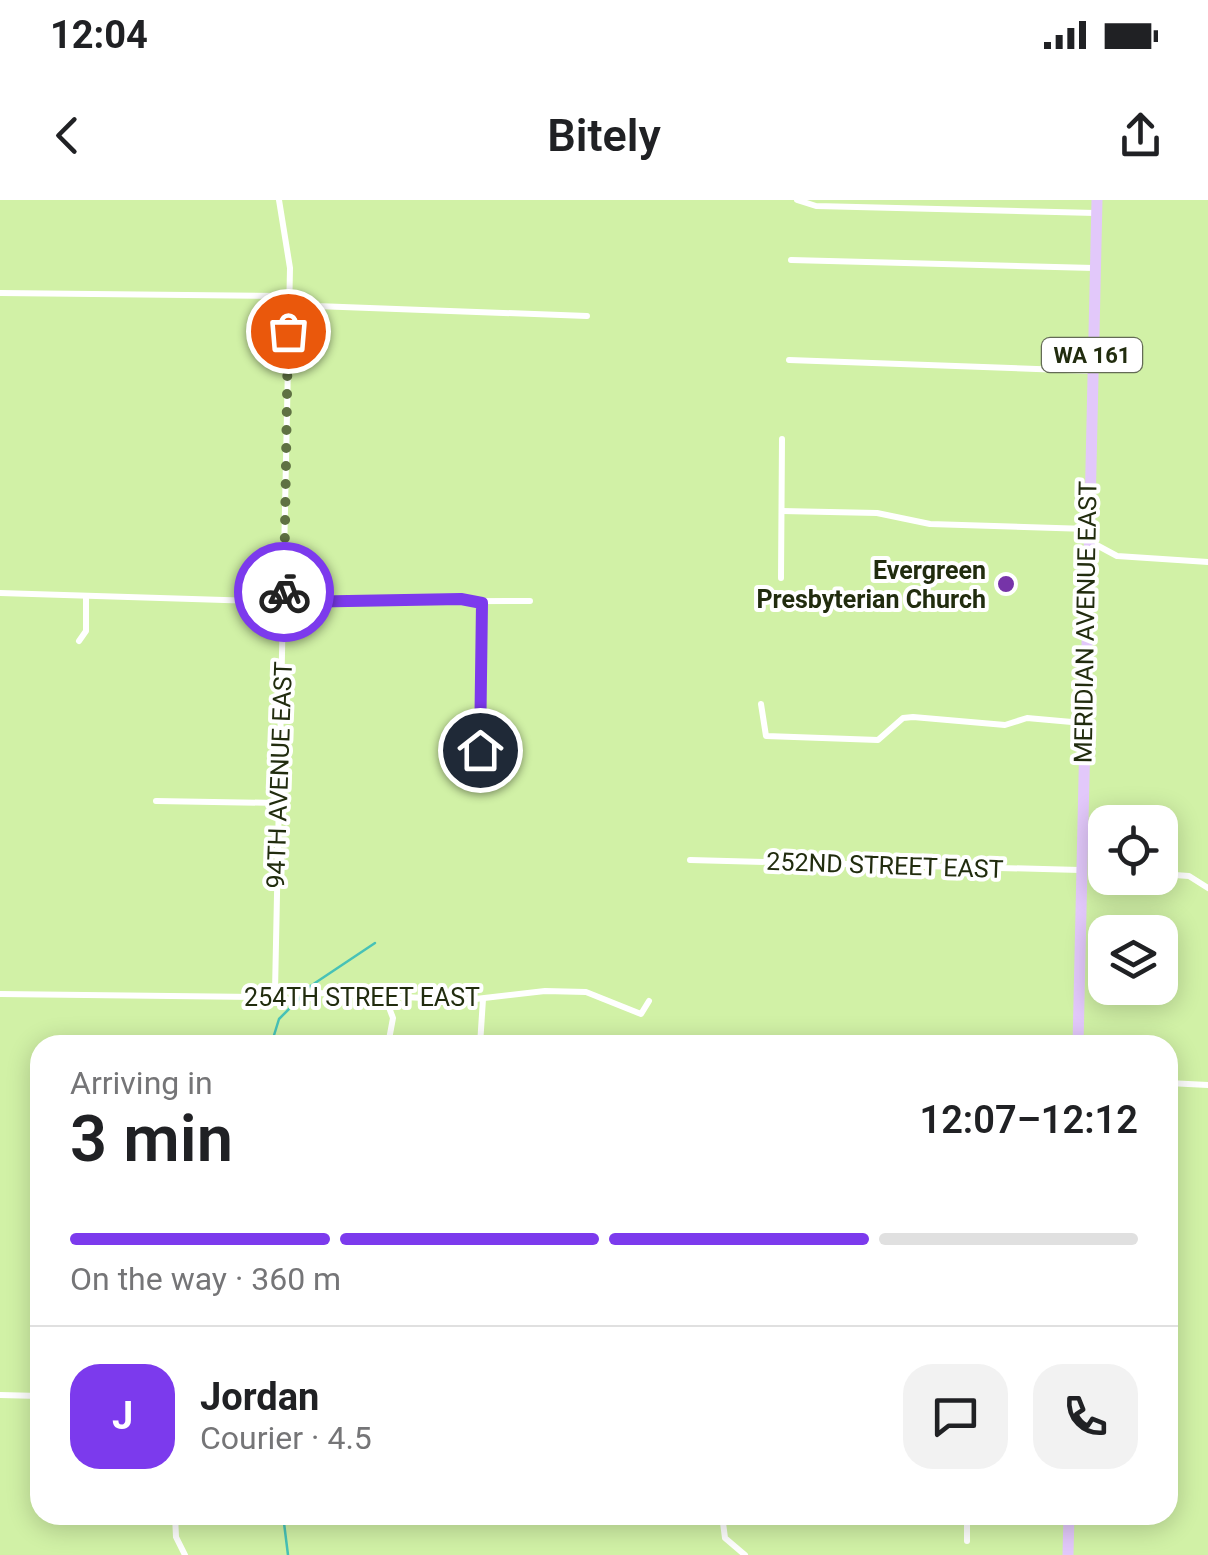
<!DOCTYPE html>
<html lang="en">
<head>
<meta charset="utf-8">
<style>
	body { margin:0; font-family:Roboto,sans-serif; background:#f2f2f2; color:#202124; height:100vh; display:flex; flex-direction:column; font-size:38px; white-space:nowrap }
	* { box-sizing:border-box; margin:0 }
	p { font-size:32px; color:#757577 }
	.icon { flex:none; width:55px; height:55px; fill:none; stroke:currentColor; stroke-width:2; stroke-linecap:round; stroke-linejoin:round }
	.map { position:relative; flex:1; overflow:hidden }
	.sheet { position:absolute; left:30px; top:835px; width:1148px; height:490px; display:flex; flex-direction:column; background:#fff; border-radius:30px; box-shadow:0 5px 25px #0003 }
	.sheet>* { flex:none }
	.tools { position:absolute; left:1088px; top:605px; display:grid; gap:20px }
	.tools a { display:grid; place-items:center; width:90px; height:90px; border-radius:20px; background:#fff; box-shadow:0 5px 25px #0003; font-size:50px }
	.pin { position:absolute; display:grid; place-items:center; width:85px; height:85px; color:#fff; margin:-42px; border:5px solid #fff; border-radius:50%; box-shadow:0 2px 10px #0007 }
	.courier { position:absolute; display:grid; place-items:center; width:100px; height:100px; margin:-50px; border:8px solid #7c3aed; border-radius:50%; background:#fff; color:#222; box-shadow:0 2px 12px #0007 }
	.overview em { font-style:normal; font-weight:600 }
	.overview div { display:flex; flex-direction:column-reverse }
	.overview { display:flex; align-items:center; justify-content:space-between; height:170px; padding:0 40px }
	h1 { font-size:65px; font-weight:600; line-height:75px }
	.bar { display:grid; grid-template-columns:repeat(4,1fr); gap:15px 10px; align-content:center; height:120px; padding:0 40px }
	.bar i { height:12px; border-radius:8px; background:#e0e0e0 }
	.bar .current { background:#7c3aed }
	.bar p { grid-column:span 4 }
	.line { display:flex; align-items:center; gap:25px; padding:0 40px; border-top:2px solid #e0e0e0 }
	.line div { flex:1 }
	.round { display:grid; place-items:center; flex:none; width:105px; height:105px; border-radius:30px; background:#f2f2f2 }
	.status { display:flex; justify-content:space-between; align-items:center; height:70px; padding:0 50px; background:#fff; direction:ltr }
	.status svg { height:28px; fill:currentColor }
	header { display:flex; justify-content:space-between; align-items:center; height:130px; padding:0 40px; background:#fff; font-size:45px; font-weight:600 }
	.map>svg:first-child { display:block }
</style>
</head>
<body>
<div class="status"><b>12:04</b><svg viewBox="0 0 49 12"><path d="M0 12V9h3v3zM5 12V6h3v6zM10 12V3h3v9zM15 12V0h3v12zM26 1h20v11H26zM47 4h2v5h-2z"/></svg></div>
<header><svg class="icon" aria-label="back" viewBox="0 0 24 24"><path d="M15 5l-7 7 7 7"/></svg>Bitely<svg class="icon" aria-label="share" viewBox="0 0 24 24"><path d="M12 15V3M7 8l5-5 5 5M5 13v7h14v-7"/></svg></header>
<div class="map">
<svg width="1208" height="1355" viewBox="0 0 1208 1355">
	<rect width="100%" height="100%" fill="#d1f1a6"/>
	<g fill="none" stroke-linecap="round" stroke-linejoin="round">
		<g stroke="#47c2b7" stroke-width="2.5">
			<polyline points="306,789 375,743"/>
			<polyline points="271,845 279,819 301,797"/>
			<polyline points="283,1315 288,1355"/>
		</g>
		<g stroke="#fff" stroke-width="6">
			<polyline points="797,0 816,6 1095,13"/>
			<polyline points="791,60 1094,68"/>
			<polyline points="0,93 288,96 316,106 587,116"/>
			<polyline points="789,160 1091,171"/>
			<polyline points="782,311 877,313 930,324 1088,329"/>
			<polyline points="1091,342 1117,356 1208,362"/>
			<polyline points="781,378 782,239"/>
			<polyline points="0,393 292,402 530,401"/>
			<polyline points="79,441 86,431 86,396"/>
			<polyline points="761,504 766,536 878,540 903,518 913,517 1005,525 1027,518 1083,523"/>
			<polyline points="479,550 482,403"/>
			<polyline points="156,601 278,603"/>
			<polyline points="690,660 1080,670"/>
			<polyline points="1160,674 1189,676 1208,688"/>
			<polyline points="275,791 290,68 279,0"/>
			<polyline points="0,794 257,797 275,791 467,800 545,791 586,792 641,814 649,801"/>
			<polyline points="385,797 393,818 388,845"/>
			<polyline points="480,845 483,799"/>
			<polyline points="1168,883 1208,885"/>
			<polyline points="0,1195 40,1196"/>
			<polyline points="175,1315 176,1337 185,1355"/>
			<polyline points="722,1315 725,1338 745,1355"/>
			<polyline points="967,1341 967,1315"/>
		</g>
		<g stroke="#e2c8fa" stroke-width="11">
			<polyline points="1078,845 1097,0"/>
			<polyline points="1068,1355 1069,1315"/>
		</g>
	</g>
	<g fill="none" stroke-linecap="round" stroke-linejoin="round">
		<polyline stroke="#5f7143" stroke-width="10" stroke-dasharray="0 18" points="284,392 288,131"/>
		<polyline stroke="#7c3aed" stroke-width="12" points="284,392 284,400 292,402 461,399 482,403 480,550"/>
	</g>
	<circle fill="#7634a8" stroke="#fff" stroke-width="4" cx="1006" cy="384" r="10"/>
	<g text-anchor="middle" stroke-width="8" stroke-linejoin="round" paint-order="stroke">
		<rect fill="#fff" stroke="#646b56" stroke-width="2.5" x="1042" y="138" width="100" height="34" rx="8"/>
		<g font-size="22" font-weight="bold" fill="#212c0e">
			<text x="1092" y="163">WA 161</text>
		</g>
		<g font-size="25" font-weight="bold" fill="#212c0e" stroke="#fff" text-anchor="end">
			<text x="986" y="379">Evergreen<tspan x="986" dy="29">Presbyterian Church</tspan></text>
		</g>
		<g font-size="25" fill="#212c0e" stroke="#fff">
			<text transform="translate(1085 422) rotate(-89)" y="9">MERIDIAN AVENUE EAST</text>
			<text transform="translate(279 575) rotate(-88)" y="9">94TH AVENUE EAST</text>
			<text transform="translate(885 665) rotate(2)" y="9">252ND STREET EAST</text>
			<text x="362" y="806">254TH STREET EAST</text>
		</g>
	</g>
</svg>
<div class="tools">
<a><svg class="icon" aria-label="locate" viewBox="0 0 24 24"><circle cx="12" cy="12" r="6"/><path d="M12 2v4M12 18v4M2 12h4M18 12h4"/></svg></a>
<a><svg class="icon" aria-label="layers" viewBox="0 0 24 24"><path d="M12 4l9 5-9 5-9-5zM3 14l9 5 9-5"/></svg></a>
</div>
<div class="pin" style="left:288px;top:131px;background:#ea580c"><svg class="icon" aria-label="bag" viewBox="0 0 24 24"><path d="M5 8h14l-1 12H6zM9 8a3 3 0 0 1 6 0"/></svg></div>
<div class="pin" style="left:480px;top:550px;background:#1f2937"><svg class="icon" aria-label="home" viewBox="0 0 24 24"><path d="M3 11l9-7 9 7M6 9v11h12V9"/></svg></div>
<div class="courier" style="left:284px;top:392px"><svg class="icon" aria-label="bike" viewBox="0 0 24 24"><circle cx="6" cy="16" r="4"/><circle cx="18" cy="16" r="4"/><path d="M6 16l4-8h5l3 8M10 8l3 8H6M13 5h3"/></svg></div>
<section class="sheet">
<div class="overview"><div><h1>3 min</h1><p>Arriving in</p></div><em>12:07–12:12</em></div>
<div class="bar"><i class="current"></i><i class="current"></i><i class="current"></i><i></i><p>On the way · 360 m</p></div>
<div class="line" style="height:180px"><b class="round" style="background:#7c3aed;color:#fff">J</b><div><b>Jordan</b><p>Courier · 4.5</p></div><a class="round"><svg class="icon" aria-label="chat" viewBox="0 0 24 24"><path d="M4 5h16v11H9l-5 4z"/></svg></a><a class="round"><svg class="icon" aria-label="phone" viewBox="0 0 24 24"><path d="M5 4h4l2 5-3 2q2 4 5 5l2-3 5 2v4C11 20 4 13 5 4z"/></svg></a></div>
</section>
</div>
</body>
</html>
